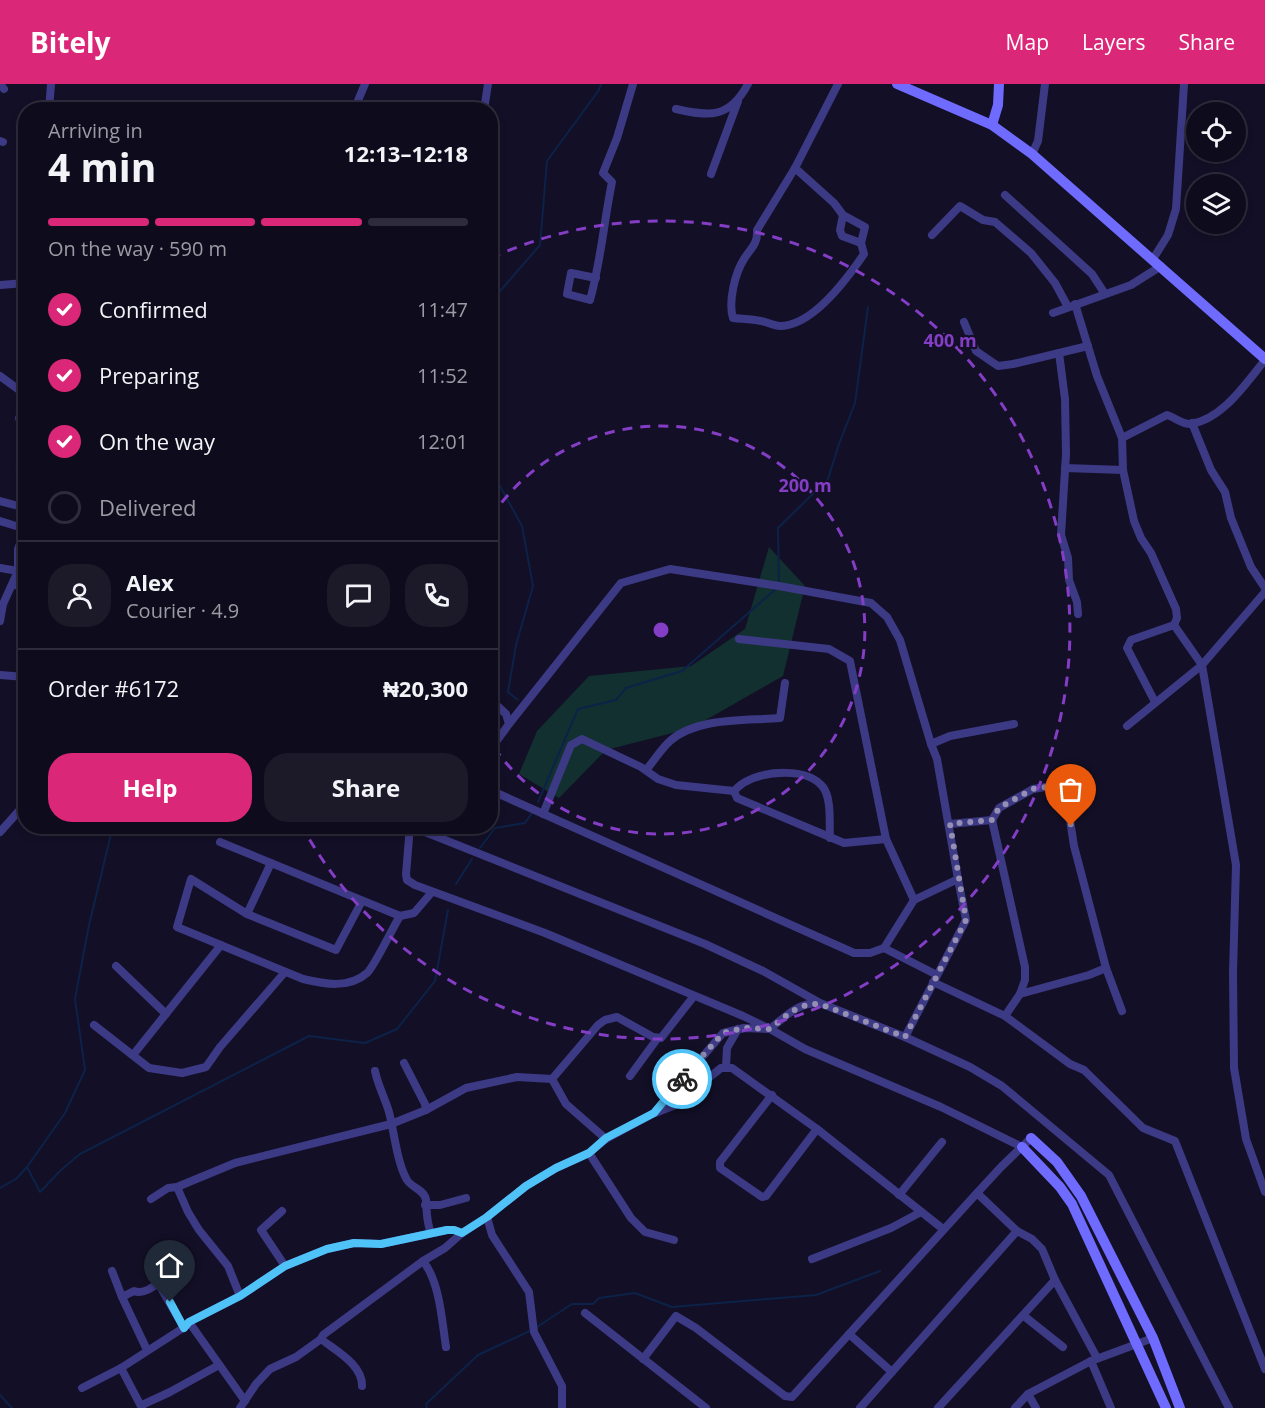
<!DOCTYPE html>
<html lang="en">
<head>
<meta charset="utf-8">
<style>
	body { margin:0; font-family:"Open Sans",sans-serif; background:#1c1929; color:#f1f3f6; height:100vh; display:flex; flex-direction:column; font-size:22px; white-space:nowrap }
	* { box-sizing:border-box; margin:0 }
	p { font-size:20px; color:#9b9ba3 }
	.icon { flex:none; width:33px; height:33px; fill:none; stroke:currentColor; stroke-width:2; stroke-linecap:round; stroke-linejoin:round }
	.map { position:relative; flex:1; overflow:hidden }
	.panel { position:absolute; left:18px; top:18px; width:480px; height:732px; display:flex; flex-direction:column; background:#0e0b1c; border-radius:24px; box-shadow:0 3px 9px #0003,0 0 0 2px #2e2b3b }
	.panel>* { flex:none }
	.buttons { position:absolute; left:1186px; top:18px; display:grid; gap:12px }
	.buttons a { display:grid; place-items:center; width:60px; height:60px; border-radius:50%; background:#0e0b1c; box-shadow:0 3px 9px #0003,0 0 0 2px #2e2b3b; font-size:30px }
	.pin { position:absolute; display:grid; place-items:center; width:51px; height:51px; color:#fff; margin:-62px -26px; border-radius:50% 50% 50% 0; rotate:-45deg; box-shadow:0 0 6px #0007 }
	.pin .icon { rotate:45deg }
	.courier { position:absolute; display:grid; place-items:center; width:60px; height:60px; margin:-30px; border:4px solid #4fc3f7; border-radius:50%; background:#fff; color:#222; box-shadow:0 2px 8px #0007 }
	.summary em { font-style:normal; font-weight:700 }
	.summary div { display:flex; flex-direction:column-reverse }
	.summary { display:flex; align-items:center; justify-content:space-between; height:102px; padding:0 30px }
	h1 { font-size:39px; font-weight:700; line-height:45px }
	.bar { display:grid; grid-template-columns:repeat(4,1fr); gap:9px 6px; align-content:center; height:72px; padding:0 30px }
	.bar i { height:8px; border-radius:4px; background:#2e2b3b }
	.bar .current { background:#db2777 }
	.bar p { grid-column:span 4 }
	.line { display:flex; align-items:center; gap:15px; padding:0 30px; border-top:2px solid #2e2b3b }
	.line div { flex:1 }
	.round { display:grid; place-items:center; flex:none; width:63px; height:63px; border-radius:24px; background:#1c1929 }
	ol { padding:0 30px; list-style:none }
	li { display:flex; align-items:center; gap:18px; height:66px }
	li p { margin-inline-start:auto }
	li .icon { padding:6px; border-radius:50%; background:#db2777; color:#fff; stroke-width:4 }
	li:last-child { color:#9b9ba3 }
	li i { width:33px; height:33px; border:3px solid #2e2b3b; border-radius:50% }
	.button { display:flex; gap:12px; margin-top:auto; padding:12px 30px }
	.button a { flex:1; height:69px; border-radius:24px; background:#db2777; color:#fff; font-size:24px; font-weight:700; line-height:69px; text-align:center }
	.button a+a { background:#1c1929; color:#f1f3f6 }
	header { display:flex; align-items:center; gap:36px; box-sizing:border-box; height:84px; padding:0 30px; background:#db2777; color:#fff }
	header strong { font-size:28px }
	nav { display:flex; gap:33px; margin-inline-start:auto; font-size:21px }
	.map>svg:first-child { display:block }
</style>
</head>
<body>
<header>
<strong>Bitely</strong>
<nav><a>Map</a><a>Layers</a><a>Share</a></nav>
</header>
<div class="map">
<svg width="1265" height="1324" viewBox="0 0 1265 1324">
	<rect width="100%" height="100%" fill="#130f26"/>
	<polygon fill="#12302f" points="769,463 805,502 783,592 692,644 606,666 559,714 519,690 537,647 589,592 691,582 745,545"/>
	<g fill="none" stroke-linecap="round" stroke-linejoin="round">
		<g stroke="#0c2248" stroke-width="2">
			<polyline points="490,222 501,206 540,161 547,77 599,6 601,0"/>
			<polyline points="490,384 522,442 533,502 516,561 508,608 518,616"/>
			<polyline points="779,499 778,444 828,395 839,360 855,319 868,223"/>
			<polyline points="538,718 578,625 616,616 626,604 682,587 777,504"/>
			<polyline points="480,764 495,744 525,739 532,729"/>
			<polyline points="456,800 472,775"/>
			<polyline points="27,1083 65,1029 85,986 75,915 89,841 113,742"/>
			<polyline points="0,1104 16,1095 27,1083 40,1108 61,1086 80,1070 309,952 365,959 397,945 435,897 448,826"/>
			<polyline points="537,1243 572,1220 593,1220 599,1214 635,1209 672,1223 816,1211 880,1187"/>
			<polyline points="0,1311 12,1324"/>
			<polyline points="427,1324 426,1320 478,1271 532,1246"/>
		</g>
		<g stroke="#3d3a85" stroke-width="8">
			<polyline points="0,0 4,5"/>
			<path d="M838,0L795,84L757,146C758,160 751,164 744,175C735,189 728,218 733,234C742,235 752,235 761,237C767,238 774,242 780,242C812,242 847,195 864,170L861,159"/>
			<path d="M676,25C710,33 730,34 748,0"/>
			<polyline points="49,26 51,0"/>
			<polyline points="354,26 365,0"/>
			<polyline points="484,26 488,0"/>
			<polyline points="0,57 3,58"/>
			<polyline points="1032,70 1038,57 1045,0"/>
			<polyline points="795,84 834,119 843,131 840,146 842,152 861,159 865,143 843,131"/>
			<polyline points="711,90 738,17"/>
			<polyline points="1005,111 1092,190 1105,210"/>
			<polyline points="932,151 960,122 983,136 995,138 1031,169 1055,199 1068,223"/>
			<polyline points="1153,175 1168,151 1176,125 1184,0"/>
			<path d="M596,194L571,189L567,210L590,216C601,177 604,137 612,98L603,89L617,54L633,0"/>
			<polyline points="0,201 26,199"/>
			<polyline points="1075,220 1097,292 1122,354 1123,386 1134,437 1141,454 1151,469 1176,525 1177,534 1174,541 1131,556 1127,564 1155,618"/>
			<polyline points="1053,229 1131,201 1161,182"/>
			<polyline points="964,238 976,267 998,282 1013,280 1088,262"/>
			<polyline points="1059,269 1065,315 1066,370 1061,451 1068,474 1069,496 1077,518 1078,530"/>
			<polyline points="0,292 26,311"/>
			<polyline points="26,325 19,334 21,339 26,342"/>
			<polyline points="1192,339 1211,386 1225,408 1231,434 1251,483 1265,504"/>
			<path d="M1122,354L1167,331C1174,333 1182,340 1190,340C1222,336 1246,299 1265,276"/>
			<polyline points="20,382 26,370"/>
			<polyline points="1065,384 1123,386"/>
			<polyline points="0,417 26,424"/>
			<polyline points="0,437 26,445 18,465 18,487 3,520 0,537"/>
			<polyline points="490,483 495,479"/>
			<polyline points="0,484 18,487"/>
			<polyline points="13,500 26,505"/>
			<polyline points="1174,541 1202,581 1236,781 1233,889 1234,984 1246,1055 1265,1108"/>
			<polyline points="739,555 829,565 850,577 886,755 914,816"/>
			<polyline points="0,591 26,593"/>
			<polyline points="490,615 506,630 509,640 490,666"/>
			<polyline points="509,640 621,499 670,485 779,502 871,519 887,533 900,556 931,660"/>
			<polyline points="1127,642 1202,581 1265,508"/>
			<path d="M646,686C654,677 661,665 670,657C697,633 745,637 780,634L785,599"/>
			<polyline points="490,706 854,869 870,869 884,864"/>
			<polyline points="543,730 571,661 582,655 641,683 658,695 676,701 734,707"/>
			<polyline points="992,736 1025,883 1025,896 1020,910"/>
			<polyline points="410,742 705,860 763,887 820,919 905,953 970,983 1002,1002 1109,1091 1229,1324"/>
			<polyline points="410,742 406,790 407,796 415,801 545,849 743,932 770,945 805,965 941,1023 1022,1063"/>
			<polyline points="0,748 26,719"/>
			<path d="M830,754C829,740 832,715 823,703C807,683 765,687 745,698C741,700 737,704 734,707L737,714L844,759L886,755"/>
			<polyline points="220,758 400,832 414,829 432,808"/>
			<path d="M362,817L336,866L247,830L191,795L177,843L303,895C324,900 349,905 367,889C374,883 393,843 400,832"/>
			<polyline points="247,830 271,779"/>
			<polyline points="116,882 166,930"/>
			<polyline points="1106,884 1122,927"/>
			<polyline points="937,891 884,864 914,816 958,795 937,675 931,660 950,652 1014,640"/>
			<polyline points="933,898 1005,932 1020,910 1089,891 1106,884 1074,762 1067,717 1063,707 1052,702 1033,705 999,724 992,736 950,740"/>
			<polyline points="1005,932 1070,980 1084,986 1143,1044 1175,1057 1265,1285"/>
			<polyline points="94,941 149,984 182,989 206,983 220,963 285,888"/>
			<polyline points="905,953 966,836 958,795"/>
			<polyline points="133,971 221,861"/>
			<polyline points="404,979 425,1020 426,1026"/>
			<polyline points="726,982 727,964 738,945"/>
			<path d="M375,987C378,1002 385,1014 389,1028C394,1047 397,1079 407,1096C412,1104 425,1106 426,1116C427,1128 426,1137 431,1149"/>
			<polyline points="630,992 657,955"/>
			<polyline points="772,1011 720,1078 720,1084 762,1113 766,1112 817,1045"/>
			<polyline points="655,1029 673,1022 721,984 732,984 817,1045 943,1145"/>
			<polyline points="606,1055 566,1020 552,995 598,941 605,936 617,933 653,953 661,954 694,912"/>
			<polyline points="589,1069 631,1134 645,1148 674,1156"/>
			<polyline points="177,1103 188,1128 199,1146 228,1182 240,1212"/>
			<polyline points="977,1109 1001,1083 1031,1054"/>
			<polyline points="899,1111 942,1058"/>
			<polyline points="151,1115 168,1104 177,1103 235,1079 391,1040 426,1026 466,1004 517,993 552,995"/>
			<polyline points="425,1121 440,1121 466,1114"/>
			<polyline points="282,1127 261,1146 285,1182"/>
			<polyline points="487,1133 492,1151 529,1208 534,1248 562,1302 562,1324"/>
			<polyline points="812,1175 891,1144 921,1128"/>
			<path d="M423,1177C440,1198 442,1238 446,1263"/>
			<polyline points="112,1187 122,1213 147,1266"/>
			<path d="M122,1213L134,1207C142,1210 151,1205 158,1199L184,1244"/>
			<polyline points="585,1229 706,1324"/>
			<polyline points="1024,1232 1063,1263"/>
			<polyline points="189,1238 245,1317"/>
			<polyline points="849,1250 892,1288"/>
			<path d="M321,1255C336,1267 363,1281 362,1302"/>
			<polyline points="643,1275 676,1232 696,1244 785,1312 792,1313 977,1109 1017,1147 1032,1155 1042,1165 1055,1196"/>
			<polyline points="121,1284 142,1324"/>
			<polyline points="82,1304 121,1284 180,1246 189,1238 240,1212 285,1182 327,1165 354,1159 381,1160 447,1146 454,1146 462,1149"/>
			<polyline points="1028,1310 1036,1324"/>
			<polyline points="142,1321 170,1308 219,1281"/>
			<path d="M240,1324L256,1300L270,1285L296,1273L321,1255L323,1251L423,1177L445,1164L462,1149L487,1133L526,1102L556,1084L589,1069L606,1055L654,1029L723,949L744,944L770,945C786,932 797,919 819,919"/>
			<polyline points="860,1324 1017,1147"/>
			<polyline points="938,1324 1055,1196 1097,1274"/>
			<polyline points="1015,1324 1028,1310 1091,1277"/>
			<polyline points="1111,1324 1091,1277 1153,1254"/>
		</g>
		<g stroke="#6f6bff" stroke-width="10">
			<polyline points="897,0 992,41 1032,70 1265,275"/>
			<polyline points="992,41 998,21 999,0"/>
			<polyline points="1031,1054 1057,1078 1081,1112 1153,1254 1180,1324"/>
			<polyline points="1022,1063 1060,1103 1072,1120 1166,1324"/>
		</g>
	</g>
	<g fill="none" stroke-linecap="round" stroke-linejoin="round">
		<path stroke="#948fb3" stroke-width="6" stroke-dasharray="0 10.8" d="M682,995L723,949L744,944L770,945C787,931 798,919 820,920L905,953L966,836L950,740L992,736L999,724L1033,705L1052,702L1063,707L1067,717L1071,742"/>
		<polyline stroke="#4fc3f7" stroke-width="8" points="170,1218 184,1244 189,1238 240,1212 285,1182 327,1165 354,1159 381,1160 447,1146 454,1146 462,1149 487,1133 526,1102 556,1084 589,1069 606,1054 654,1029 682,995"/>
	</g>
	<g fill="none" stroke="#843dc5" stroke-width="3" stroke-dasharray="10 8">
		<path d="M491 433A204 204 0 1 1 491 659"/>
		<path d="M491 174A409 409 0 1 1 303 744"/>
	</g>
	<circle cx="661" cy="546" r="9" fill="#843dc5" stroke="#130f26" stroke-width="3"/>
	<g font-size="18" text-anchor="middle" font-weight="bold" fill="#843dc5" stroke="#130f26" stroke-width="4.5" stroke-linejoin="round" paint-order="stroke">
		<text x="950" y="263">400 m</text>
		<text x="805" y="408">200 m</text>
	</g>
</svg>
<div class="buttons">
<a><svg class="icon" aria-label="locate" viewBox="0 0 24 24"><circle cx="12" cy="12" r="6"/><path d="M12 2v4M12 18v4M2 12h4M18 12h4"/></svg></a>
<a><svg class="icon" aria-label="layers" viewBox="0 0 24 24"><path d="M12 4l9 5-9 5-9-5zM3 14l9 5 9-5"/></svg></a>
</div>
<div class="pin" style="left:1071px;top:742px;background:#ea580c"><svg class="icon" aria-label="bag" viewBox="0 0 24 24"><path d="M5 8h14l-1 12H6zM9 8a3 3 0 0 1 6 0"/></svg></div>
<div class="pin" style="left:170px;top:1218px;background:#1f2937"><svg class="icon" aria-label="home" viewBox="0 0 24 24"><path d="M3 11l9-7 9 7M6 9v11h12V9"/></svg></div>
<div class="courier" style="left:682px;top:995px"><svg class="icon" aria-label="bike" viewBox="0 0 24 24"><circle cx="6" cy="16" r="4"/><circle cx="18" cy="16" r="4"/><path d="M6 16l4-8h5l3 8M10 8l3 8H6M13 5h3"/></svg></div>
<section class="panel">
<div class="summary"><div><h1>4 min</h1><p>Arriving in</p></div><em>12:13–12:18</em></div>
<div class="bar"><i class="current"></i><i class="current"></i><i class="current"></i><i></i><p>On the way · 590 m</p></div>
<ol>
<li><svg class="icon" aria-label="check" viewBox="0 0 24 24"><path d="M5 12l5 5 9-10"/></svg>Confirmed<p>11:47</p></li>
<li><svg class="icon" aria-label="check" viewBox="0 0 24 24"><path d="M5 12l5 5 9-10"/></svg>Preparing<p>11:52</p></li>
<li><svg class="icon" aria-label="check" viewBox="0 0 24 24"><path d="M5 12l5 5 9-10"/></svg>On the way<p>12:01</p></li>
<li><i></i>Delivered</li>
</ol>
<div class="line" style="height:108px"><a class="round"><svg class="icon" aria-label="person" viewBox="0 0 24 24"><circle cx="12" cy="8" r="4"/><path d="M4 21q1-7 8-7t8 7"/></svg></a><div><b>Alex</b><p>Courier · 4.9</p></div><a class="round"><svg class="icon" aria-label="chat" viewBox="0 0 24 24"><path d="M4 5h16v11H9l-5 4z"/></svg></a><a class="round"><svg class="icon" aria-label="phone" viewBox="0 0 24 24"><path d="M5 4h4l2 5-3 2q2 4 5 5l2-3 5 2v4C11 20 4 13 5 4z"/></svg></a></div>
<div class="line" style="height:78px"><div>Order #6172</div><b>₦20,300</b></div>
<div class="button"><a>Help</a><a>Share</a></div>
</section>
</div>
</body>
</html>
